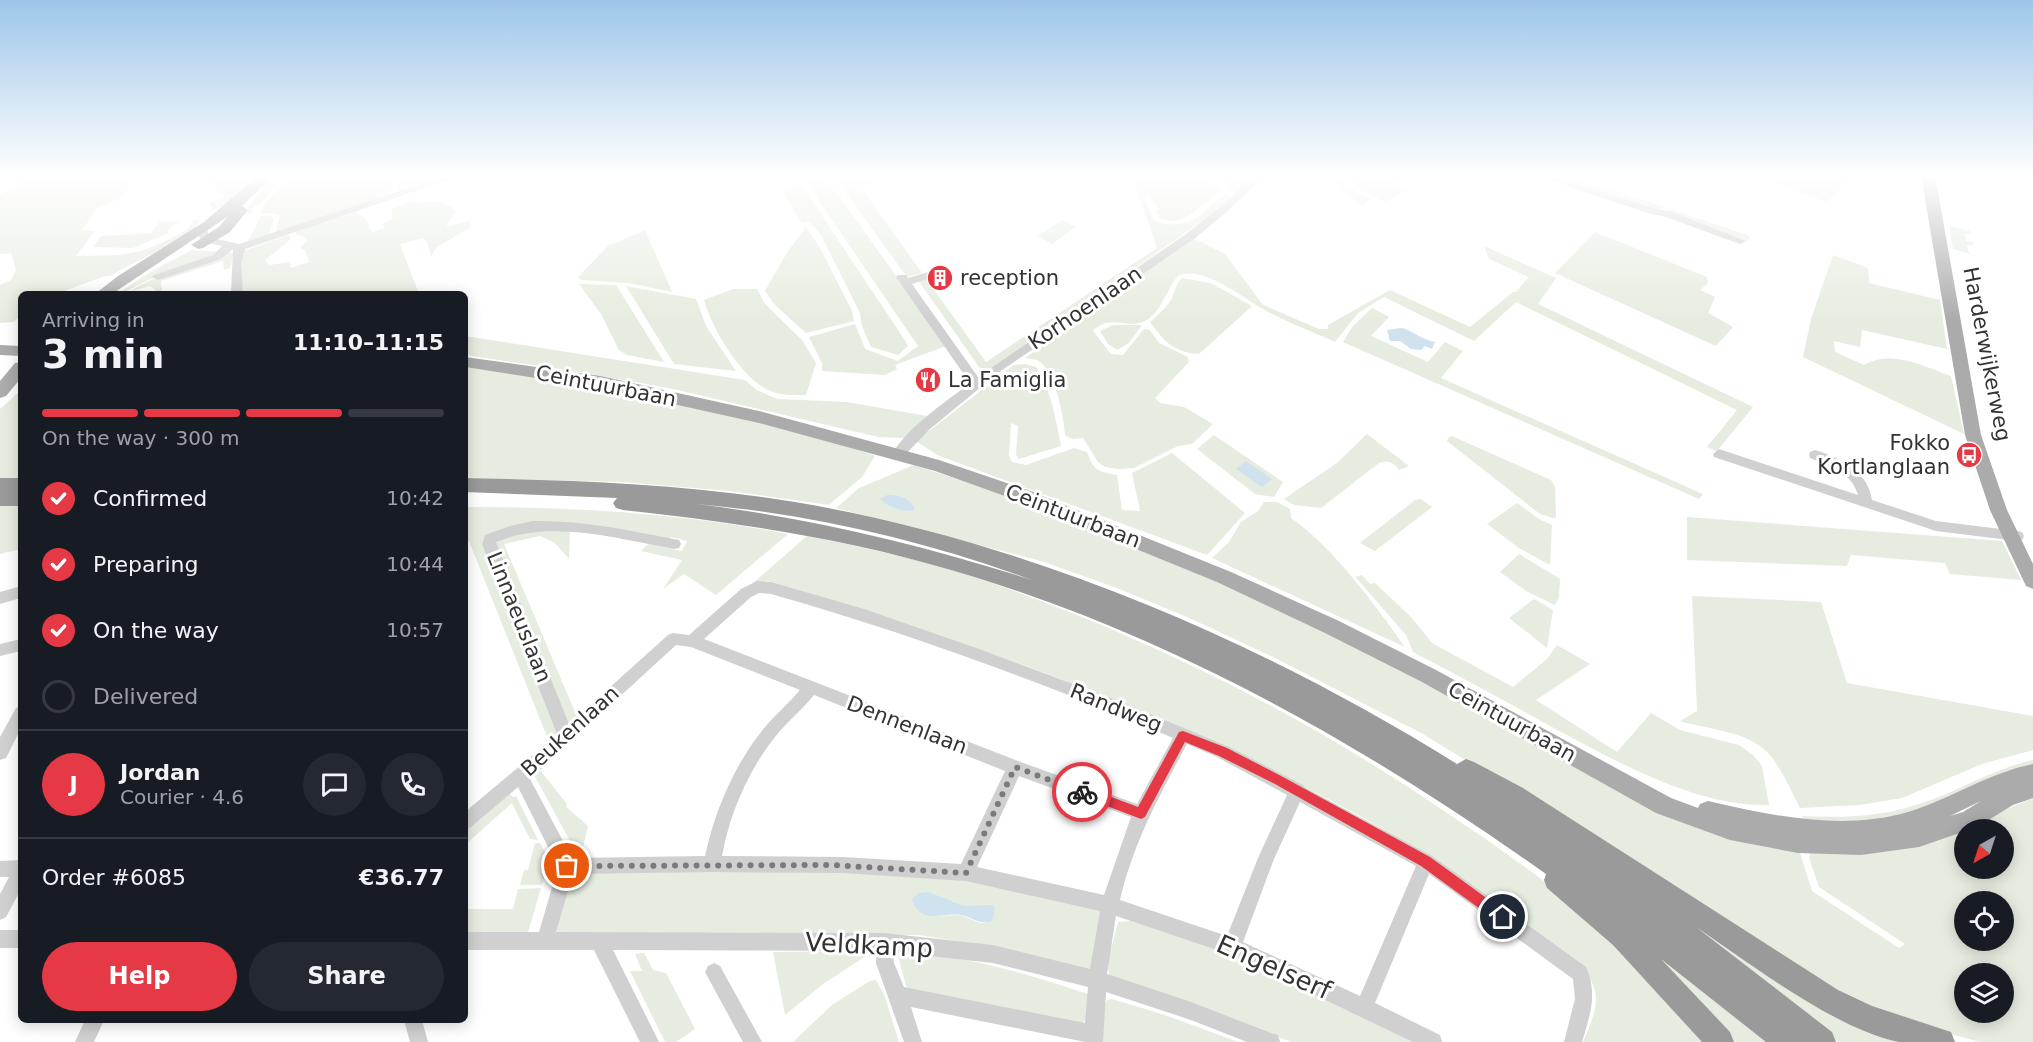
<!DOCTYPE html>
<html lang="en">
<head>
<meta charset="utf-8">
<style>
	body { margin:0; font-family:"DejaVu Sans",sans-serif; background:#242831; color:#f1f3f6; height:100vh; display:flex; flex-direction:column; font-size:22px; white-space:nowrap }
	* { box-sizing:border-box; margin:0 }
	p { font-size:20px; color:#9ea1a6 }
	.icon { flex:none; width:33px; height:33px; fill:none; stroke:currentColor; stroke-width:2; stroke-linecap:round; stroke-linejoin:round }
	.map { position:relative; flex:1; overflow:hidden }
	.drawer { position:absolute; left:18px; top:291px; width:450px; height:732px; display:flex; flex-direction:column; background:#171b24; border-radius:9px; box-shadow:0 3px 15px #0003 }
	.drawer>* { flex:none }
	.needle { width:39px; rotate:219deg }
	.controls { position:absolute; left:1954px; top:819px; display:grid; gap:12px }
	.controls a { display:grid; place-items:center; width:60px; height:60px; border-radius:50%; background:#171b24; box-shadow:0 3px 15px #0003; font-size:30px }
	.pin { position:absolute; display:grid; place-items:center; width:51px; height:51px; color:#fff; margin:-26px; border:3px solid #fff; border-radius:50%; box-shadow:0 2px 6px #0007 }
	.courier { position:absolute; display:grid; place-items:center; width:60px; height:60px; margin:-30px; border:4px solid #e63946; border-radius:50%; background:#fff; color:#222; box-shadow:0 2px 8px #0007 }
	.headline em { font-style:normal; font-weight:700 }
	.headline div { display:flex; flex-direction:column-reverse }
	.headline { display:flex; align-items:center; justify-content:space-between; height:102px; padding:0 24px }
	h1 { font-size:39px; font-weight:700; line-height:45px }
	.bar { display:grid; grid-template-columns:repeat(4,1fr); gap:9px 6px; align-content:center; height:72px; padding:0 24px }
	.bar i { height:8px; border-radius:4px; background:#363941 }
	.bar .selected { background:#e63946 }
	.bar p { grid-column:span 4 }
	.line { display:flex; align-items:center; gap:15px; padding:0 24px; border-top:2px solid #363941 }
	.line div { flex:1 }
	.round { display:grid; place-items:center; flex:none; width:63px; height:63px; border-radius:32px; background:#242831 }
	ol { padding:0 24px; list-style:none }
	li { display:flex; align-items:center; gap:18px; height:66px }
	li p { margin-inline-start:auto }
	li .icon { padding:6px; border-radius:50%; background:#e63946; color:#fff; stroke-width:4 }
	li:last-child { color:#9ea1a6 }
	li i { width:33px; height:33px; border:3px solid #363941; border-radius:50% }
	.primary-button { display:flex; gap:12px; margin-top:auto; padding:12px 24px }
	.primary-button a { flex:1; height:69px; border-radius:36px; background:#e63946; color:#fff; font-size:24px; font-weight:700; line-height:69px; text-align:center }
	.primary-button a+a { background:#242831; color:#f1f3f6 }
	.map>svg:first-child { display:block }
</style>
</head>
<body>
<div class="map">
<svg width="2033" height="1042" viewBox="0 0 2033 1042">
	<rect width="100%" height="100%" fill="#fff"/>
	<g fill="#e6ecdf" fill-rule="evenodd">
		<path d="M28,175H140L120,199L98,207L82,230L95,231L76,256C115,255 132,258 168,240C180,234 187,231 194,220L200,221C188,240 133,262 110,276H105L56,294H21V315L14,322L0,323V285L11,280L16,270L11,253L0,254V195L17,187L16,183Z"/>
		<path d="M204,175H256C245,191 231,202 214,210L209,203L223,198Z"/>
		<polygon points="272,175 282,175 261,204 254,205 251,211 254,213 243,214"/>
		<polygon points="290,175 393,175 391,195 279,233 276,231 280,215 272,213 260,214 264,205"/>
		<polygon points="399,175 404,175 403,180 417,175 439,175 435,179 398,193"/>
		<polygon points="817,175 824,175 946,346 895,365 897,369 885,375 822,371 822,363 809,337 855,324 865,349 898,361 918,346 805,180"/>
		<polygon points="833,175 904,175 861,187 922,273 907,277"/>
		<path d="M1132,175C1162,175 1202,167 1224,191C1200,198 1189,231 1159,218L1156,211L1159,209L1149,196H1143L1154,220C1174,229 1192,224 1208,209C1215,202 1218,197 1227,194L1232,200L984,374L918,280L925,277L986,362L1157,248Z"/>
		<polygon points="1218,175 1258,175 1236,197"/>
		<polygon points="1321,175 1338,175 1357,193 1371,199 1363,206"/>
		<polygon points="1343,175 1389,175 1410,189 1386,202 1361,191"/>
		<polygon points="1544,175 1568,175 1665,207 1656,211"/>
		<polygon points="1750,175 1855,175 1827,202"/>
		<polygon points="799,181 906,342 908,346 898,355 871,347 862,326 860,313 821,235 809,222 802,223 783,194 782,191 787,185"/>
		<path d="M412,201L416,203C431,201 444,199 456,211L446,227L471,220L470,228L437,247L431,256L427,242L423,238L400,244L419,294H240L241,252L288,235L291,238L290,240L265,260L270,265L289,262L291,268L309,262L305,250L300,248L307,240L303,236L296,235V231L356,212L365,218L372,232L384,228L383,223L393,219L391,209Z"/>
		<polygon points="1670,209 1750,236 1747,241 1668,214"/>
		<polygon points="261,216 270,216 274,219 268,237 247,243"/>
		<polygon points="1062,220 1076,227 1052,244 1038,236"/>
		<polygon points="160,221 182,222 174,224 167,231 169,233 133,248 93,247 101,236 151,233"/>
		<polygon points="1949,226 1970,231 1971,234 1965,233 1966,241 1973,242 1973,246 1967,245 1969,253 1983,258 1953,249"/>
		<polygon points="806,227 819,246 852,311 854,321 806,333 775,305 765,291 788,251"/>
		<polygon points="645,230 672,292 628,283 582,280 578,277 608,246"/>
		<polygon points="1595,232 1707,277 1708,283 1700,290 1715,297 1708,313 1733,327 1716,346 1555,273"/>
		<path d="M1193,238L1225,254L1263,305L1319,329H1328V325L1390,290L1470,327L1513,292H1516L1529,277L1489,259L1484,246L1556,278L1538,304L1753,407L1717,451L1707,447L1737,410L1516,302L1474,341L1384,297L1358,313L1335,342C1311,331 1286,322 1263,309C1243,298 1205,266 1180,275C1170,279 1164,311 1145,321C1127,330 1110,313 1093,331L1111,354L1123,355L1144,329L1150,330L1159,343L1188,357L1189,362L1155,398L1160,403L1184,407L1213,424L1192,444L1178,446L1134,468L1118,469L1105,467L1098,462L1083,438L1072,439L1065,435C1064,416 1055,373 1039,361C1035,359 1030,359 1025,358Z"/>
		<polygon points="192,250 222,252 148,280 121,294 117,294 150,272"/>
		<path d="M226,252L234,253L230,268L224,270L223,261L161,281L162,294H155V290L150,286L131,291C154,274 198,266 226,252Z"/>
		<path d="M1833,255L1868,268L1869,283L1940,300L1947,349L1862,330L1860,347L1834,341L1835,352L1864,365C1892,349 1923,366 1951,376L1964,434L1803,357L1811,319Z"/>
		<path d="M1182,278L1211,283L1252,306L1199,354C1174,353 1163,340 1150,322C1158,315 1165,309 1171,300C1175,292 1175,285 1182,278Z"/>
		<polygon points="579,284 616,285 664,362 627,355 619,350 601,314"/>
		<polygon points="626,286 696,299 706,326 736,371 674,364"/>
		<path d="M733,289H757L765,304L802,340L816,363L806,395C796,395 784,396 773,392C743,382 712,329 704,300Z"/>
		<polygon points="1372,308 1389,317 1371,336 1428,362 1445,342 1463,351 1441,378 1703,494 1699,499 1343,342 1353,326"/>
		<polygon points="1113,325 1142,325 1129,343 1117,350 1108,344 1100,331"/>
		<polygon points="465,336 745,380 757,390 777,399 847,402 927,416 905,438 878,437 673,389 586,373 465,355"/>
		<path d="M1025,364L1036,367C1052,392 1055,417 1061,446L1019,459L1016,455L1018,426L1011,423L1009,456L1012,462L1026,465L1074,448L1087,452C1094,471 1097,471 1117,475L1122,510L1140,511L1132,473L1172,453L1245,513L1207,555L937,455L916,441L1014,365Z"/>
		<polygon points="465,367 552,380 708,409 833,441 875,456 862,477 829,505 730,491 623,482 469,478 465,465"/>
		<polygon points="21,390 21,479 0,479 0,409"/>
		<path d="M1367,434L1409,466L1399,470C1394,462 1388,460 1379,463L1321,508L1294,505L1284,499L1337,463Z"/>
		<polygon points="1214,435 1283,482 1274,497 1255,494 1197,449"/>
		<polygon points="1452,436 1551,480 1555,487 1556,517 1553,518 1540,514 1447,441 1448,438"/>
		<path d="M914,465L1011,497L1123,538L1325,629L1584,770L1800,853L1812,891L1899,948L1905,944L1819,887L1809,858L1812,850L1981,820L2033,798V1042H1980L1874,1013L1423,734L1273,657L1187,617L1117,588L1041,561L836,508L859,488ZM1965,830H2004V868H1965ZM1965,902H2004V940H1965ZM1965,974H2004V1012H1965Z"/>
		<polygon points="1421,499 1432,507 1375,551 1360,543 1415,500"/>
		<path d="M1264,502H1277L1290,509L1291,518C1333,547 1375,605 1405,647L1212,558L1229,542L1241,522L1258,511Z"/>
		<polygon points="1517,503 1539,519 1552,525 1550,565 1519,548 1487,524"/>
		<polygon points="0,505 21,505 21,549 0,554"/>
		<path d="M465,507C574,507 681,513 788,534L716,595L684,574L663,589L682,560L641,551L648,544L682,551L687,541L671,537L667,542L575,525L485,537L560,732L549,742L469,541H465Z"/>
		<polygon points="1687,517 2002,541 2021,580 1950,574 1945,563 1851,555 1847,566 1687,560"/>
		<polygon points="570,530 569,559 555,543 540,536 504,544 577,717 566,727 494,539 517,531"/>
		<path d="M807,536C862,547 918,559 971,576C1139,632 1301,713 1447,813C1490,842 1535,872 1574,906C1622,948 1664,995 1707,1042H1583C1592,1019 1605,997 1587,975C1524,930 1462,881 1397,838C1358,813 1316,793 1275,772C1113,691 941,634 768,581L753,583Z"/>
		<polygon points="1519,554 1560,579 1559,597 1555,605 1526,591 1500,572"/>
		<path d="M1352,573L1356,577L1362,575L1370,584L1375,583L1412,618L1432,643L1513,687L1547,659L1557,645L1590,664L1536,700L1617,752L1651,713L1680,730L1739,745L1753,755L1762,766L1769,805C1695,807 1614,760 1550,726C1505,701 1459,676 1413,652L1406,635Z"/>
		<path d="M1692,596L1821,602L1847,683L2033,716V750L1982,764L1902,798L1860,805L1800,808C1790,789 1782,768 1767,752C1747,731 1706,729 1680,721L1697,711Z"/>
		<polygon points="1534,599 1553,610 1547,648 1509,618"/>
		<path d="M2033,760V769L1953,801L1888,820L1812,823L1801,816C1839,818 1880,817 1916,805C1957,793 1991,769 2033,760Z"/>
		<polygon points="539,769 567,804 566,807 588,826 582,852 576,852 533,773"/>
		<polygon points="505,790 513,797 516,796 538,840 530,839 512,803 465,845 465,826"/>
		<polygon points="1513,799 1911,1042 1838,1042 1756,978"/>
		<polygon points="535,843 540,843 549,859 542,885 520,885 524,870 528,870"/>
		<path d="M836,870L928,875L995,885L1102,909L1093,968L1086,971L988,946L919,935H558L556,929L573,872ZM953,901L965,906L987,923H980L961,915L931,916L921,913L915,908Z"/>
		<polygon points="541,888 528,932 465,933 465,909 513,909 518,889"/>
		<polygon points="1605,913 1768,1042 1726,1042"/>
		<polygon points="1131,921 1214,948 1415,1042 1292,1042 1110,977 1107,964 1118,922"/>
		<polygon points="850,951 863,953 866,956 823,984 785,1015 773,952"/>
		<path d="M897,952C919,957 943,955 966,960C1008,968 1048,981 1088,994L1086,1019L1082,1024L911,990L906,986Z"/>
		<polygon points="644,953 653,970 666,973 695,1029 676,1042 665,1042 630,971 642,971 635,954"/>
		<polygon points="876,980 884,994 899,1042 793,1042 832,1005 870,981"/>
		<polygon points="1112,999 1165,1015 1238,1042 1102,1042 1103,1008 1107,1000"/>
	</g>
	<g fill="#cfe2ee">
		<path d="M1401,328C1410,329 1422,340 1435,342L1432,349L1425,346L1421,350L1411,349L1400,341H1390L1387,330Z"/>
		<polygon points="1246,461 1272,479 1262,487 1236,469"/>
		<path d="M887,495C898,495 911,498 915,510C905,513 887,507 880,499Z"/>
		<path d="M928,892L965,906L993,905L995,908L992,921C980,926 972,917 961,915C948,913 934,919 923,914C916,911 914,905 912,899L919,893Z"/>
	</g>
	<g fill="none" stroke-linecap="round" stroke-linejoin="round">
		<g fill="#d0d0d0" fill-rule="evenodd">
			<path d="M448,175H463L245,249L241,264L243,294H231L233,249L221,259L158,280L152,277L154,275L213,255L222,246C212,244 204,243 197,235L200,227H208V234L213,238L239,244Z"/>
			<path d="M1254,175H1265L1230,209L1194,239L998,373L930,429L902,458H892L891,455C909,426 943,404 970,383L896,277L898,275H906L908,278L945,267L949,268V272L912,284L978,377L1186,234L1223,205Z"/>
			<polygon points="1534,175 1549,175 1656,209 1669,211 1746,241 1741,244 1737,243 1663,216 1651,214"/>
			<path d="M1719,449L1858,495C1852,473 1830,466 1810,458L1809,455L1810,452L1815,450C1840,458 1868,471 1872,500L1936,521L2017,531L2022,532L2024,536L2022,540L2017,541L1936,531L1714,457L1713,454Z"/>
			<path d="M533,521C581,520 627,530 674,539L679,540L681,544L679,548L674,549C616,539 553,519 496,542L569,724L668,635L673,633L689,635L741,589L757,581L771,582L864,609L979,649L1119,701L1229,747L1303,785L1304,787L1432,856L1586,967C1598,994 1590,1015 1582,1042H1564L1575,999L1573,979L1429,874L1375,1003L1440,1035L1442,1042H1413L1229,954L1116,916L1107,974L1191,1002L1271,1033L1278,1035L1280,1042H1247L1191,1020L1106,992L1103,1042H1085L911,1007L922,1042H904L876,963V951L613,950L659,1042H640L594,950H465V932H539L558,867L518,787L471,827L465,830V812C496,785 527,761 557,734L482,544L485,535L510,526ZM759,593L771,594C908,633 1042,682 1173,738L1137,804L1018,761L704,639L751,597ZM676,645L691,647L800,690C789,703 776,714 765,727C735,763 715,810 705,856L572,858L530,779ZM814,695L1005,771L961,864L843,857L722,856C730,813 748,771 775,737C787,722 802,710 814,695ZM1187,744L1217,757L1287,795L1258,858L1227,936L1120,900C1133,843 1160,795 1187,744ZM1019,776L1131,817L1104,895L977,867ZM1300,802L1416,866L1360,996L1243,942L1274,859ZM712,872L843,873L966,881L1100,911L1090,969L993,945L884,933L556,932L573,874ZM893,952L993,963L1088,987L1085,1023L904,987L894,963Z"/>
			<polygon points="21,586 21,598 0,604 0,592"/>
			<polygon points="21,639 21,651 0,656 0,644"/>
			<polygon points="21,706 21,728 6,758 0,760 0,737 16,708"/>
			<polygon points="21,860 21,889 6,917 0,920 0,894 9,877 0,877 0,861"/>
			<rect x="0" y="930" width="21" height="18"/>
			<polygon points="714,963 720,966 762,1042 743,1042 705,972 708,966"/>
			<polygon points="85,1020 104,1020 94,1042 75,1042"/>
			<polygon points="404,1020 422,1020 428,1042 410,1042"/>
		</g>
		<g fill="#ababab" fill-rule="evenodd">
			<polygon points="259,175 274,175 242,206 248,210 230,232 203,248 198,249 191,245 220,226 227,217 112,294 95,294 118,276 204,222"/>
			<polygon points="1921,175 1935,175 1981,435 2007,510 2033,564 2033,589 2026,586 1990,510 1965,435"/>
			<polygon points="0,345 21,346 21,356 0,355"/>
			<path d="M465,357L601,376L759,411L939,460L1028,490L1231,572L1339,621L1436,670L1671,798L1698,808L1700,804L1708,801C1773,816 1843,831 1908,812C1951,799 1988,773 2033,764V798L2013,805L1977,827L1919,847L1861,855L1798,853L1730,840L1656,813L1422,682L1325,633L1217,582L1016,500L935,471L759,423L601,388L465,367ZM1981,801L1963,812L1950,816Z"/>
			<polygon points="21,362 21,378 6,396 0,398 0,381 15,363"/>
		</g>
		<g fill="#9a9a9a" fill-rule="evenodd">
			<rect x="0" y="478" width="21" height="28"/>
			<path d="M465,478C575,480 686,484 795,502C1029,542 1256,639 1457,764L1466,759L1474,762L1523,788L1838,990L1872,1006L1951,1032L1955,1042C1937,1042 1916,1042 1899,1042C1835,1029 1751,964 1696,927L1832,1032L1836,1042H1766L1661,959L1730,1032L1734,1042H1702L1613,945L1547,888L1544,880L1546,874C1363,744 1167,633 951,570C844,538 733,522 623,510L616,508L613,503L617,498L465,492ZM696,504C811,514 926,541 1035,581C923,545 812,518 696,504Z"/>
		</g>
	</g>
	<linearGradient id="sky" x2="0" y2="1"><stop stop-color="#9ec6ea"/><stop offset="0.55" stop-color="#fff"/><stop offset="1" stop-color="#fff" stop-opacity="0"/></linearGradient>
	<rect width="2033" height="321" fill="url(#sky)"/>
	<polygon fill="#e63946" points="1183,731 1227,748 1283,777 1430,857 1507,913 1509,917 1507,922 1503,923 1498,922 1421,866 1275,784 1219,756 1185,742 1145,817 1141,819 1078,795 1076,792 1082,786 1138,807 1179,732"/>
	<g fill="none" stroke-linecap="round" stroke-linejoin="round">
		<polyline stroke="#7a7a7a" stroke-width="6" stroke-dasharray="0 10.8" points="567,866 831,865 966,873 1015,767 1082,792"/>
	</g>
	<defs>
		<g id="building-disc" transform="scale(1.35)"><circle r="9.5" fill="#e63946" stroke="#fff"/><path d="M-4-6H4V6H1V3H-1V6H-4ZM-2.5-4.3h1.7v1.8h-1.7ZM.8-4.3h1.7v1.8H.8ZM-2.5-1h1.7V.8h-1.7ZM.8-1h1.7V.8H.8Z" fill="#fff"/></g>
		<g id="restaurant-disc" transform="scale(1.35)"><circle r="9.5" fill="#e63946" stroke="#fff"/><path d="M-5-6h1v4h1v-4h1v4h1v-4h1v5L-1.5 .5V6h-2V.5L-5-1ZM5-6V6H3V1.5H1.5Q1.5-4 5-6Z" fill="#fff"/></g>
		<g id="bus-disc" transform="scale(1.35)"><circle r="9.5" fill="#e63946" stroke="#fff"/><path d="M-5-6H5V4H4V6H2V4H-2V6H-4V4H-5ZM-3.5-4V0h7V-4ZM-3.5 1.2v1.5H-2V1.2ZM2 1.2v1.5H3.5V1.2Z" fill="#fff"/></g>
	</defs>
	<g fill-rule="evenodd">
		<use href="#building-disc" x="940" y="278"/>
		<use href="#restaurant-disc" x="928" y="380"/>
		<use href="#bus-disc" x="1969" y="455"/>
	</g>
	<g text-anchor="middle" stroke-width="6" stroke-linejoin="round" paint-order="stroke">
		<g font-size="21" fill="#333" stroke="#fff" text-anchor="start">
			<text x="960" y="285">reception</text>
			<text x="948" y="387">La Famiglia</text>
			<text x="1950" y="450" text-anchor="end">Fokko<tspan x="1950" dy="24">Kortlanglaan</tspan></text>
		</g>
		<g font-size="21" fill="#333" stroke="#fff">
			<text transform="translate(1085 308) rotate(-34)" y="7">Korhoenlaan</text>
			<text transform="translate(1987 354) rotate(79)" y="7">Harderwijkerweg</text>
			<text transform="translate(606 386) rotate(11)" y="7">Ceintuurbaan</text>
			<text transform="translate(1073 516) rotate(21)" y="7">Ceintuurbaan</text>
			<text transform="translate(519 617) rotate(68)" y="7">Linnaeuslaan</text>
			<text transform="translate(1116 708) rotate(22)" y="7">Randweg</text>
			<text transform="translate(1512 722) rotate(29)" y="7">Ceintuurbaan</text>
			<text transform="translate(907 725) rotate(21)" y="7">Dennenlaan</text>
			<text transform="translate(570 731) rotate(-42)" y="7">Beukenlaan</text>
		</g>
		<g font-size="26" fill="#333" stroke="#fff">
			<text transform="translate(869 945) rotate(3)" y="9">Veldkamp</text>
			<text transform="translate(1274 967) rotate(24)" y="9">Engelserf</text>
		</g>
	</g>
</svg>
<div class="controls">
<a><svg class="needle" viewBox="-14 -14 28 28"><path d="M0-13l5 13h-10z" fill="#e53935"/><path d="M0 13l5-13h-10z" fill="#9ea1a6"/></svg></a>
<a><svg class="icon" aria-label="locate" viewBox="0 0 24 24"><circle cx="12" cy="12" r="6"/><path d="M12 2v4M12 18v4M2 12h4M18 12h4"/></svg></a>
<a><svg class="icon" aria-label="layers" viewBox="0 0 24 24"><path d="M12 4l9 5-9 5-9-5zM3 14l9 5 9-5"/></svg></a>
</div>
<div class="pin" style="left:567px;top:866px;background:#ea580c"><svg class="icon" aria-label="bag" viewBox="0 0 24 24"><path d="M5 8h14l-1 12H6zM9 8a3 3 0 0 1 6 0"/></svg></div>
<div class="pin" style="left:1503px;top:917px;background:#1f2937"><svg class="icon" aria-label="home" viewBox="0 0 24 24"><path d="M3 11l9-7 9 7M6 9v11h12V9"/></svg></div>
<div class="courier" style="left:1082px;top:792px"><svg class="icon" aria-label="bike" viewBox="0 0 24 24"><circle cx="6" cy="16" r="4"/><circle cx="18" cy="16" r="4"/><path d="M6 16l4-8h5l3 8M10 8l3 8H6M13 5h3"/></svg></div>
<section class="drawer">
<div class="headline"><div><h1>3 min</h1><p>Arriving in</p></div><em>11:10–11:15</em></div>
<div class="bar"><i class="selected"></i><i class="selected"></i><i class="selected"></i><i></i><p>On the way · 300 m</p></div>
<ol>
<li><svg class="icon" aria-label="check" viewBox="0 0 24 24"><path d="M5 12l5 5 9-10"/></svg>Confirmed<p>10:42</p></li>
<li><svg class="icon" aria-label="check" viewBox="0 0 24 24"><path d="M5 12l5 5 9-10"/></svg>Preparing<p>10:44</p></li>
<li><svg class="icon" aria-label="check" viewBox="0 0 24 24"><path d="M5 12l5 5 9-10"/></svg>On the way<p>10:57</p></li>
<li><i></i>Delivered</li>
</ol>
<div class="line" style="height:108px"><b class="round" style="background:#e63946;color:#fff">J</b><div><b>Jordan</b><p>Courier · 4.6</p></div><a class="round"><svg class="icon" aria-label="chat" viewBox="0 0 24 24"><path d="M4 5h16v11H9l-5 4z"/></svg></a><a class="round"><svg class="icon" aria-label="phone" viewBox="0 0 24 24"><path d="M5 4h4l2 5-3 2q2 4 5 5l2-3 5 2v4C11 20 4 13 5 4z"/></svg></a></div>
<div class="line" style="height:78px"><div>Order #6085</div><b>€36.77</b></div>
<div class="primary-button"><a>Help</a><a>Share</a></div>
</section>
</div>
</body>
</html>
